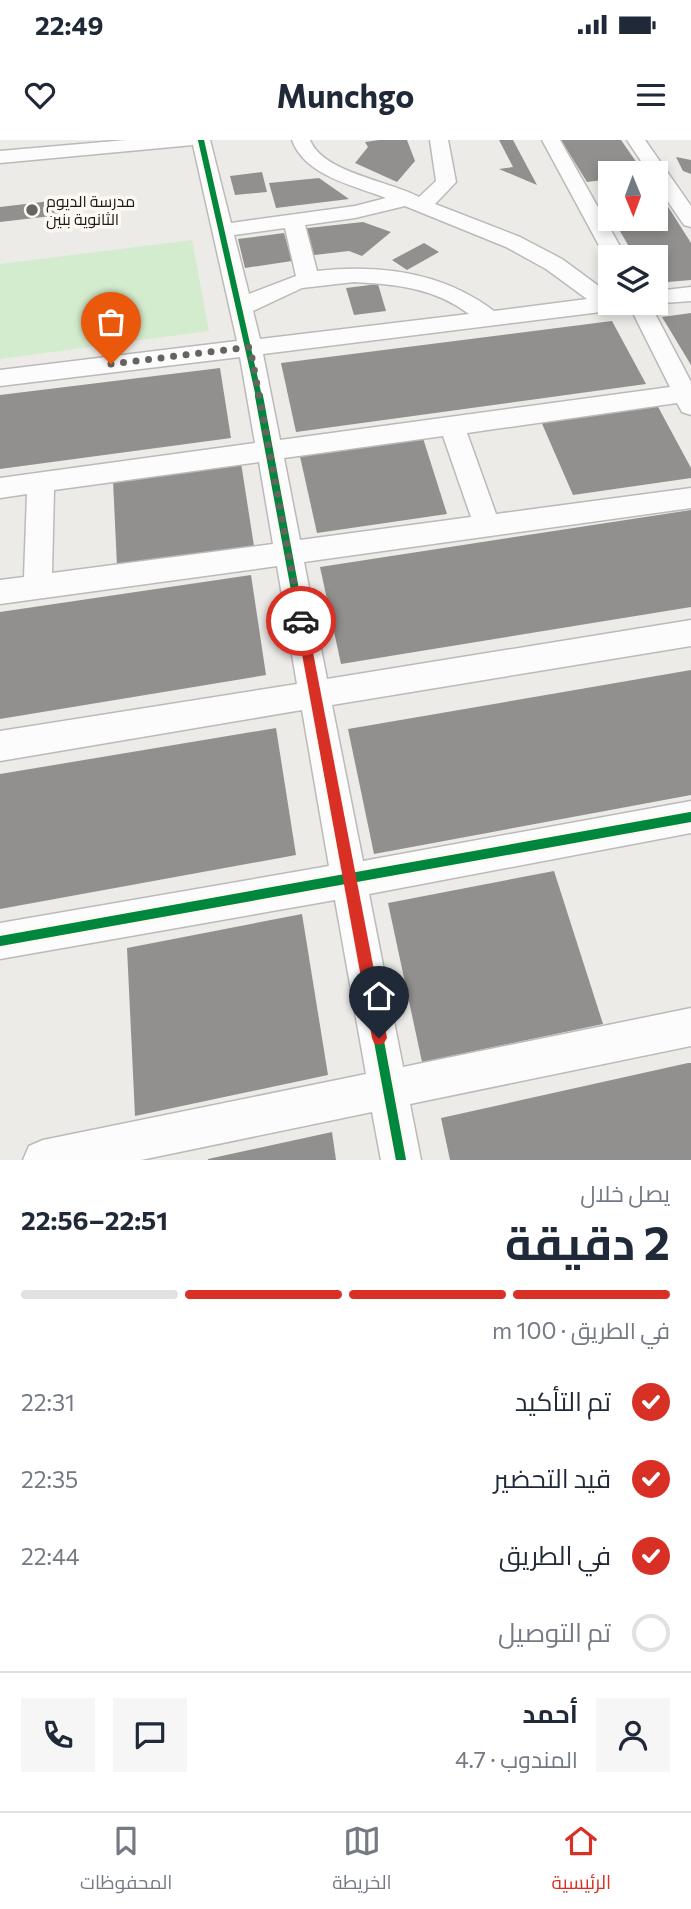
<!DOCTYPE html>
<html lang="ar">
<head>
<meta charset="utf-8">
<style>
	body { margin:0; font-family:Commissioner,Cairo,sans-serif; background:#f6f6f7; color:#1f2937; direction:rtl; height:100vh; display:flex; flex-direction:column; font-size:26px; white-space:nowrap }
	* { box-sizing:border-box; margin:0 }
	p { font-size:23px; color:#747a83 }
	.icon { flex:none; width:38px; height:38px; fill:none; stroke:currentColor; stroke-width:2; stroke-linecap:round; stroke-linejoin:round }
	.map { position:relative; height:1020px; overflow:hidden; direction:ltr }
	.side { display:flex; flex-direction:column; background:#fff; flex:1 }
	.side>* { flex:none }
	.needle { width:46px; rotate:179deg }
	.buttons { position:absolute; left:598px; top:21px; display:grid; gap:14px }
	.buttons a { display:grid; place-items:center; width:70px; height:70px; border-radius:0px; background:#fff; box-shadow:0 4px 10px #0003; font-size:35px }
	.pin { position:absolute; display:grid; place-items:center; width:60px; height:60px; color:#fff; margin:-72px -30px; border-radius:50% 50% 50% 0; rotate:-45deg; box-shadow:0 0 7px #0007 }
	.pin .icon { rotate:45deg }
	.courier { position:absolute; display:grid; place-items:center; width:70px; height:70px; margin:-35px; border:5px solid #d93025; border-radius:50%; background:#fff; color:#222; box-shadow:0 2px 9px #0007 }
	.headline em { font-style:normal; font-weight:700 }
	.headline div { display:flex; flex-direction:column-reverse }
	.headline { display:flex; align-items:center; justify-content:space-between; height:119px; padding:0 21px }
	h1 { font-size:46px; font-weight:700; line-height:52px }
	.bar { display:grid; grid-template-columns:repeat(4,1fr); gap:10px 7px; align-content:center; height:84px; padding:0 21px }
	.bar i { height:9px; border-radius:5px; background:#e0e1e3 }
	.bar .current { background:#d93025 }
	.bar p { grid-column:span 4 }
	.line { display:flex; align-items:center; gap:18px; padding:0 21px; border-top:2px solid #e0e1e3 }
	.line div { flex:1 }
	.round { display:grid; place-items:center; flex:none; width:74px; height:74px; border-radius:0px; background:#f6f6f7 }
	ol { padding:0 21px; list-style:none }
	li { display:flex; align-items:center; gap:21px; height:77px }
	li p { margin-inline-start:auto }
	li .icon { padding:7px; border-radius:50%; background:#d93025; color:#fff; stroke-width:4 }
	li:last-child { color:#747a83 }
	li i { width:38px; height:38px; border:4px solid #e0e1e3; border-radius:50% }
	.status { display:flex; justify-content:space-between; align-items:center; height:49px; padding:0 35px; background:#fff; direction:ltr }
	.status svg { height:19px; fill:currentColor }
	header { display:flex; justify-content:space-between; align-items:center; height:91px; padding:0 21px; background:#fff; font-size:32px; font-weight:700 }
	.menu { display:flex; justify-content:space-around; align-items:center; height:98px; border-top:2px solid #e0e1e3; background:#fff; font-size:19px; color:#747a83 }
	.menu a { display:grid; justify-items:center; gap:4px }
	.menu .current { color:#d93025 }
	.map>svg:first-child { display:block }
</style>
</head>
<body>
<div class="status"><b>22:49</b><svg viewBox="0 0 49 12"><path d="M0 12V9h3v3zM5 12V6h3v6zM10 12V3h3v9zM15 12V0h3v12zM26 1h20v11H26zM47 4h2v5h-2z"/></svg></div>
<header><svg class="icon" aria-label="menu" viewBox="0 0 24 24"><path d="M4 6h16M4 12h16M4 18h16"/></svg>Munchgo<svg class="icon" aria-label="heart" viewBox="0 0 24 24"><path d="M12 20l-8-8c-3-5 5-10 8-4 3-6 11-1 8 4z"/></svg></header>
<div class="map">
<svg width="691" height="1020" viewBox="0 0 691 1020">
	<rect width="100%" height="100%" fill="#edebe8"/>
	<polygon fill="#d3ecce" points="192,100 209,191 0,219 0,124"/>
	<g fill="#92908e">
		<polygon points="379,0 407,0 415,21 397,42 355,23 368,7 365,2"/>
		<polygon points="499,0 513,0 537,45 499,29 513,27"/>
		<polygon points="561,0 621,0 644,33 611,33 611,39 587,42"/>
		<polygon points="676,17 691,20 691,34 683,31"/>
		<polygon points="262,32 267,52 235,55 230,36"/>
		<polygon points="319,38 349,59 276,68 269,43"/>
		<polygon points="656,54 660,54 691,103 691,140 656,143 656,117 635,117 613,79 656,79"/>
		<polygon points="59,60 60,75 0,82 0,67"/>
		<polygon points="363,82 391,92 362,116 349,111 306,116 299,89"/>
		<polygon points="284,93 292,121 245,128 238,99"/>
		<polygon points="424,103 439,112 407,130 392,120"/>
		<polygon points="378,144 386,171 354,175 346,148"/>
		<polygon points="691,173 691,225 662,177"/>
		<polygon points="612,181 646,244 296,292 281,223"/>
		<polygon points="220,228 231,298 0,329 0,255"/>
		<polygon points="656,263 691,328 691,338 573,355 540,279"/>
		<polygon points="422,295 447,374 317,393 299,312"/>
		<polygon points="241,323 254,406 117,426 113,341"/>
		<polygon points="691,370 691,467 341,524 320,427"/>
		<polygon points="251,435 266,535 0,579 0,472"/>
		<polygon points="691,530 691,655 374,714 348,589"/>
		<polygon points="276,588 296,715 0,769 0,634"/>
		<polygon points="554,731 603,884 422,922 388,763"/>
		<polygon points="302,774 328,935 135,976 127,808"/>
		<polygon points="688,923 691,923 691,1020 450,1020 441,978"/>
		<polygon points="332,992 336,1020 208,1020 208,1019"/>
	</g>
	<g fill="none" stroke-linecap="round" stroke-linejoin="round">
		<g stroke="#bcbab8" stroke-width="3">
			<g id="minor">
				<path d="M126,0H210L231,83L355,66L386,58C353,45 305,36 292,0H310C323,33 390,41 419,57L436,41L430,0H448L456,42L435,64L520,97L562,119L611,155V163H656V151L691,147V161L650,164L691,242V275L682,272L677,263L467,293L496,374L691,348V368L304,422L327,539L691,480V506L332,565L363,721L691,661V693L369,754L403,927L691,868V906L410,964L421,1020H381L372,972L141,1020H23L29,1006L43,1000L366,934L335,760L0,819V783L329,726L302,570L0,621V591L297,544L277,426L0,464V440L24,437L27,354L0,358V338L255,303L240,217L0,246V230L237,201L193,5L0,23V11ZM405,66L506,107L546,129L587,159L494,171C443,132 379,124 317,131L305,85L355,78ZM285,88L296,136L249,154L234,95ZM354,142C395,144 435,148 469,174L260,199L253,171L302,148ZM628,163L670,247L280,300L263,214L617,170L625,168ZM443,296L471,377L300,400L284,318ZM259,322L273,404L52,433L54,350Z"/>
				<polygon points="542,0 560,0 626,117 611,117 611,122 608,122"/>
				<polygon points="627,0 645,0 691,66 691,87 684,85 656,44 656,33 649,33"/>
			</g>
		</g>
		<use href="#minor" fill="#fcfcfc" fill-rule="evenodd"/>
		<g stroke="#fdf8f2" stroke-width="10">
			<polyline id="cycleway-far2" points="201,0 259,257"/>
		</g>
		<g stroke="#fdf8f2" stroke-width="12">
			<polyline id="cycleway-far1" points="259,256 321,590"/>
		</g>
		<g stroke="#fdf8f2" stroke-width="15">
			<g id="cycleway">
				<polyline points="321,588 401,1020"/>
				<polyline points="0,801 691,677"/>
			</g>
		</g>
		<use href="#cycleway-far2" stroke="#00873e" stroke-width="6"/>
		<use href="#cycleway-far1" stroke="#00873e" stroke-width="8"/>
		<use href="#cycleway" stroke="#00873e" stroke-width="10"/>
	</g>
	<polygon fill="#d93025" points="301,476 307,481 387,898 384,903 379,905 374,903 372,898 296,481"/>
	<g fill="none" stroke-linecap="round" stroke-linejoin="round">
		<polyline stroke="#656461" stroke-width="7" stroke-dasharray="0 12.6" points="111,224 250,207 301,481"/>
	</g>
	<circle fill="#656461" stroke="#fdf8f2" stroke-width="2.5" cx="32" cy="70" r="7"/>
	<g text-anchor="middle" stroke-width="7" stroke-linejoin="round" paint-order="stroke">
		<g font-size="16" fill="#1c1b19" stroke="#fdf8f2" text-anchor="start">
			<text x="46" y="67">مدرسة الديوم<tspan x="46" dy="18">الثانوية بنين</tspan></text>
		</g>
	</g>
</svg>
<div class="buttons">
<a><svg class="needle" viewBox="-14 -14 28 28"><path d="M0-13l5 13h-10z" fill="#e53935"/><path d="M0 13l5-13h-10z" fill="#747a83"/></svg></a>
<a><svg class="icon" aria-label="layers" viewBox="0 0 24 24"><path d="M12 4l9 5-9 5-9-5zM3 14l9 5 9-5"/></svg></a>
</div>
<div class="pin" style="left:111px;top:224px;background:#ea580c"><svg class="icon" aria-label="bag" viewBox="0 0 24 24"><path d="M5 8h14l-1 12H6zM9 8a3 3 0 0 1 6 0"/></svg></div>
<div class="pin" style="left:379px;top:898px;background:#1f2937"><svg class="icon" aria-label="home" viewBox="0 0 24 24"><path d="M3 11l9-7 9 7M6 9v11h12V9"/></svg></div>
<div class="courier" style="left:301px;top:481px"><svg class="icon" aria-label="car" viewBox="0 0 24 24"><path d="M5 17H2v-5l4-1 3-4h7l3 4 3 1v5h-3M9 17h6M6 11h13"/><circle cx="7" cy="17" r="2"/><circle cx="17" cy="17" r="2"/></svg></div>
</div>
<section class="side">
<div class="headline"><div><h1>2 دقيقة</h1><p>يصل خلال</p></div><em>22:51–22:56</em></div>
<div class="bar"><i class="current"></i><i class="current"></i><i class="current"></i><i></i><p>في الطريق · 100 m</p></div>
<ol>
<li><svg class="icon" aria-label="check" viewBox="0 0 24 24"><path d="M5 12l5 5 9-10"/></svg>تم التأكيد<p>22:31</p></li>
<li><svg class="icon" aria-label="check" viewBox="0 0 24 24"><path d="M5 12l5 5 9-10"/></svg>قيد التحضير<p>22:35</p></li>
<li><svg class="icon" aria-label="check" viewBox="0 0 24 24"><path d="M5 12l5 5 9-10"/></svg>في الطريق<p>22:44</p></li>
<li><i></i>تم التوصيل</li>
</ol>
<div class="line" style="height:126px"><a class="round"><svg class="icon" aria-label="person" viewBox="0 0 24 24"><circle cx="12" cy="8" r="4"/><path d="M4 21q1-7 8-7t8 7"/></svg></a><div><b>أحمد</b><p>المندوب · 4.7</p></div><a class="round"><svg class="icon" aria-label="chat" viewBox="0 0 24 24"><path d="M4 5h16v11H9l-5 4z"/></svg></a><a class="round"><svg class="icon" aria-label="phone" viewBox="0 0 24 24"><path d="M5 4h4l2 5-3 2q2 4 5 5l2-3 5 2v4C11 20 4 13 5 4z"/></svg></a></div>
</section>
<nav class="menu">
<a class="current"><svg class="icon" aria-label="home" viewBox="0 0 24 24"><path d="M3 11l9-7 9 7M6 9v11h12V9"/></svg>الرئيسية</a>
<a><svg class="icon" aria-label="map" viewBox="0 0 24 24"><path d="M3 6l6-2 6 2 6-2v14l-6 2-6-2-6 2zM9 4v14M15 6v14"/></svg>الخريطة</a>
<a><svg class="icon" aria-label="saved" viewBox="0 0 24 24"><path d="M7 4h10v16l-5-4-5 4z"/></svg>المحفوظات</a>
</nav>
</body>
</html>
